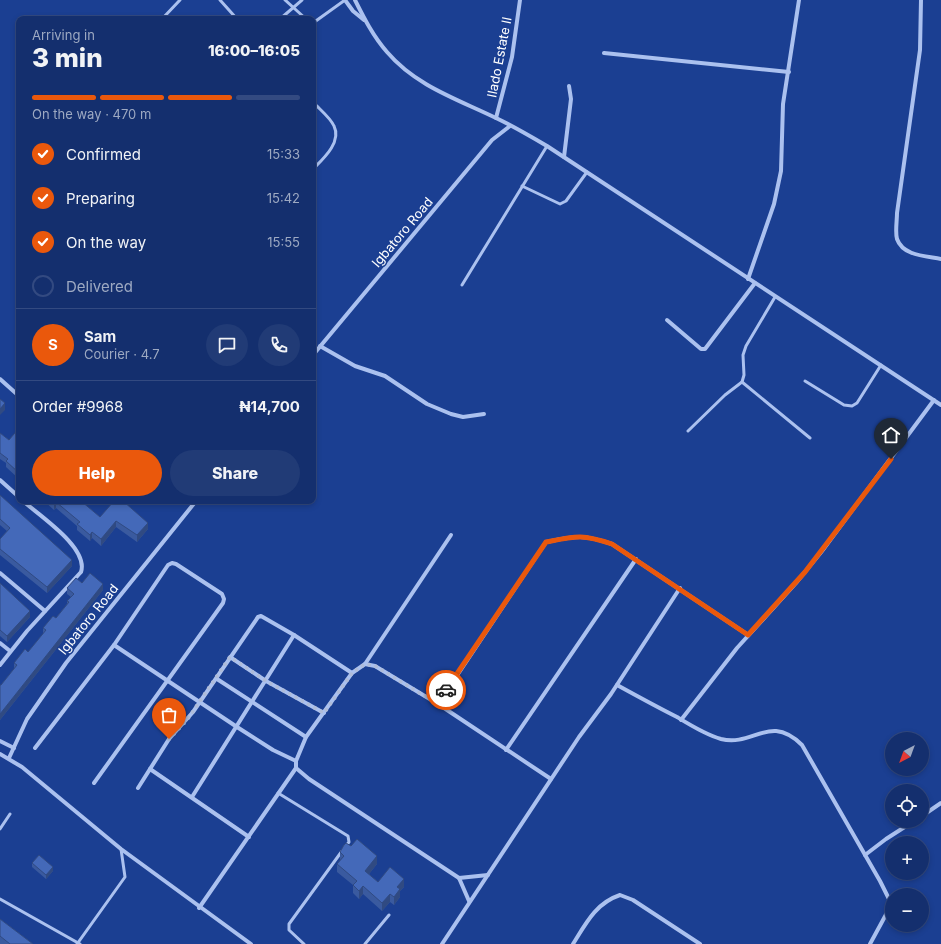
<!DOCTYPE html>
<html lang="en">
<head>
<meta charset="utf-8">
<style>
	body { margin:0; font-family:Inter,sans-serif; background:#213b76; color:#f1f3f6; height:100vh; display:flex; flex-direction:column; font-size:15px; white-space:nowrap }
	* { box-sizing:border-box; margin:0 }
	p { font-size:13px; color:#9da9c2 }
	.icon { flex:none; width:22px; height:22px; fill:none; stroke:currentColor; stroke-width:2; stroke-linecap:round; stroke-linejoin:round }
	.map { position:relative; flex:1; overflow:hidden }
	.drawer { position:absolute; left:16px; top:16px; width:300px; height:488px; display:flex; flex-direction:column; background:#142f6e; border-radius:8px; box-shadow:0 2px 6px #0003,0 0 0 1px #334a81 }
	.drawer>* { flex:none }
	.needle { width:26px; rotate:221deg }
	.buttons { position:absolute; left:885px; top:732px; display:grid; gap:8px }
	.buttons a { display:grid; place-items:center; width:44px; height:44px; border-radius:50%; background:#142f6e; box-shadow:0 2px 6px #0003,0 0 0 1px #334a81; font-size:20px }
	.pin { position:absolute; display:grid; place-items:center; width:34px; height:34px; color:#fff; margin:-41px -17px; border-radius:50% 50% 50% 0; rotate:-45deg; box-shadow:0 0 4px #0007 }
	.pin .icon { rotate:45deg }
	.courier { position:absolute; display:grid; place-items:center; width:40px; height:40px; margin:-20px; border:3px solid #ea580c; border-radius:50%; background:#fff; color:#222; box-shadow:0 1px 5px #0007 }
	.headline em { font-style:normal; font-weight:800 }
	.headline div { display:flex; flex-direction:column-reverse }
	.headline { display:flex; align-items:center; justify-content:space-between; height:68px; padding:0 16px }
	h1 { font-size:26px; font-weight:800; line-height:30px }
	.bar { display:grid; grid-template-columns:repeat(4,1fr); gap:6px 4px; align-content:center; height:48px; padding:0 16px }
	.bar i { height:5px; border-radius:3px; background:#334a81 }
	.bar .selected { background:#ea580c }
	.bar p { grid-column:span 4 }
	.line { display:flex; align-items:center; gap:10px; padding:0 16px; border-top:1px solid #334a81 }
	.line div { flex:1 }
	.round { display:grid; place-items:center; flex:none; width:42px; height:42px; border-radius:21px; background:#213b76 }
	ol { padding:0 16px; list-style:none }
	li { display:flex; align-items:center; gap:12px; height:44px }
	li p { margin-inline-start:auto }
	li .icon { padding:4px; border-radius:50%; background:#ea580c; color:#fff; stroke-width:4 }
	li:last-child { color:#9da9c2 }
	li i { width:22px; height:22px; border:2px solid #334a81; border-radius:50% }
	.button { display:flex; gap:8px; margin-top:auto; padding:8px 16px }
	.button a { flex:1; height:46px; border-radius:24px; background:#ea580c; color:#fff; font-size:16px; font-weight:800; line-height:46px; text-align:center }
	.button a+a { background:#213b76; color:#f1f3f6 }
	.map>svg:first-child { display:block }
</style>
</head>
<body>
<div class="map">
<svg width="941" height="944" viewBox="0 0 941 944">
	<rect width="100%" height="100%" fill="#1b3f92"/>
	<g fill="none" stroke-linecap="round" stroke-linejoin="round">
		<g stroke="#abc1ef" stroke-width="3">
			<polyline points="220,0 237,19"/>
			<polyline points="285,0 306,19"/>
			<polyline points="162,19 180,0"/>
			<polyline points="280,19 302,0"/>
			<polyline points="313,23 345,0"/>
			<path d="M313,102C319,109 330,117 334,126C342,142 323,159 313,169"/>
			<polyline points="522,186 560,204 566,201 587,172"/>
			<polyline points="462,285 547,146"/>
			<polyline points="805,381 844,405 852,406 857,403 881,365"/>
			<polyline points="742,382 810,438"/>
			<polyline points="688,431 725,395 742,382 744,375 743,355 746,346 775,297"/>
			<polyline points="278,793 348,836 349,842 345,847"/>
			<polyline points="0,829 10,814"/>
			<polyline points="0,899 80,944"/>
			<polyline points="77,944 125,877 121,849"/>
			<polyline points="304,944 289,930 289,924 342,851"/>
			<polyline points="365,944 389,915"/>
		</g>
		<g stroke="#abc1ef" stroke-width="4">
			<polyline points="345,0 353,11 364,20"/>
			<path d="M355,0C364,18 373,36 387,52C416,86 457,99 496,118C513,126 530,136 547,146L941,405"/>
			<path d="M921,0L920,50L897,213C897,221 895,232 897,239C903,256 926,256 941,259"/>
			<polyline points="604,53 789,72"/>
			<polyline points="496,118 512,57 520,0"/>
			<polyline points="564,157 571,99 569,86"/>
			<polyline points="748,279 774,204 781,171 783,104 799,0"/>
			<polyline points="667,320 701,349 705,349 755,283"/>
			<polyline points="320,346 355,366 385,376 427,404 451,414 463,417 484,414"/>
			<polyline points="313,355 492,140 510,126"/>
			<polyline points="0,379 19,396"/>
			<polyline points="0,480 19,497"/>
			<polyline points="0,573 45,611"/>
			<polyline points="0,643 10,651"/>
			<polyline points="114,645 237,727 273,750 296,761 296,768 309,779 459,878 469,901"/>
			<polyline points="230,657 266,681 324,713"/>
			<polyline points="365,664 451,535"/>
			<path d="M0,665L27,631L81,572C89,548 40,516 23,501"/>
			<polyline points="217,679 306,737"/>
			<path d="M617,685C637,696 657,707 677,717C690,725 706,735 721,739C754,747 769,713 802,745L880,881L890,901L889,909L870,944"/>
			<path d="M438,704L546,542C576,536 582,534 612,544L748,635"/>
			<polyline points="681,720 737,648 796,583 822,551 934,400"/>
			<polyline points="0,741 14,748"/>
			<polyline points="35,748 114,645 168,565 172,563 176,564 222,594 224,599 223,603 94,783"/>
			<polyline points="506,750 636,559"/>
			<polyline points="0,754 22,767 121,849 251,944"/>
			<polyline points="9,758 27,719 66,663 196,501"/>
			<polyline points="296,761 306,737 352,673 365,664 375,666 438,704 551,779"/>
			<polyline points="150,769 249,837"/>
			<polyline points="138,788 169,739 193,712 258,617 261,616 294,635 352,673"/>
			<polyline points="192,797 294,635"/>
			<polyline points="922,816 941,803"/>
			<polyline points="865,855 886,839 914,821"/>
			<polyline points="459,878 488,875"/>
			<polyline points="199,908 296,768"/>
			<polyline points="442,944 579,737 611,694 680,588"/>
			<path d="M573,944C586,923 596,903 620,895L633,900L700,944"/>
		</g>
	</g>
	<g fill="#3a5a9f">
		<polygon points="19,428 19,479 6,467 6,463 0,459 0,433 9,440"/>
		<polygon points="0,495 72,566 47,593 0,555 0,539 7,531 0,525"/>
		<polygon points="44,501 81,501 100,517 148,529 137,542 116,527 101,546 92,538 90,541 77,530 77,526 56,508 54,510"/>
		<polygon points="0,583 30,617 7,642 0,636"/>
		<polygon points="82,583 103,590 0,720 0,685 1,685 14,669 14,663 28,652 43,634 43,628 56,618 67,604 67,601 71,597 67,594 67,588"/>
		<polygon points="351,846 377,864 369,874 378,882 404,887 400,891 400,897 394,905 390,902 382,911 363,894 359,899 353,893 353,885 337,872 337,864 340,860 340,852"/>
		<polygon points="32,863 53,871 46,879 32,867"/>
		<polygon points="0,919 33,944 0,944"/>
	</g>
	<g fill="#304a82">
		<polygon points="5,403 5,410 0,415 0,409"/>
		<polygon points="56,502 56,508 54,510 54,504"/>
		<polygon points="116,521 116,527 101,546 101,539"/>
		<polygon points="148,523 148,529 137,542 137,535"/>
		<polygon points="92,532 92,538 90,541 90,535"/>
		<polygon points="72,560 72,566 47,593 47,587"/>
		<polygon points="103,584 103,590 0,720 0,714"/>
		<polygon points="30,611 30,617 7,642 7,636"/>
		<polygon points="377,856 377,864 365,879 365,871"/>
		<polygon points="53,867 53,871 46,879 46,875"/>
		<polygon points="404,879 404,887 400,891 400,897 394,905 394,897 397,887"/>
		<polygon points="363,886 363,894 359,899 359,891"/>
		<polygon points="390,894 390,902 382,911 382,903"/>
	</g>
	<g fill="#4469b9" stroke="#304a82">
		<polygon points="0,399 5,403 0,409"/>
		<polygon points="19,428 19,473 6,461 8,459 0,453 0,433 9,440"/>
		<polygon points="0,495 72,560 47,587 0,549 0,539 10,528 0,519"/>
		<polygon points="51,501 81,501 100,517 114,501 123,501 148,523 137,535 116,521 101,539 92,532 90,535 77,524 80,522 56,502 54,504"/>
		<polygon points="90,573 103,584 0,714 0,685 1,685 17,665 14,663 25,649 28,652 46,630 43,628 53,616 56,618 69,602 67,601 74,594 67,588 76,578 82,583"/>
		<polygon points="0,583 30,611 7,636 0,630"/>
		<polygon points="357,839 377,856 365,871 378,882 390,867 404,879 397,887 400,889 394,897 390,894 382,903 363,886 359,891 353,885 357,881 337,864 344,856 340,852 344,845 346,843 351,846"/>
		<polygon points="39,855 53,867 46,875 32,863"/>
		<polygon points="0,919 33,944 10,944 0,936"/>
	</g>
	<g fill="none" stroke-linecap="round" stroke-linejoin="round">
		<polyline stroke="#afbcd9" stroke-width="4" stroke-dasharray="0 7.2" points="169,739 187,720 230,657 266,681 324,713 352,673 365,664 375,666 438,704 446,690"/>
		<path stroke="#ea580c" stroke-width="5" d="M446,690L546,542C576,536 582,534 612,544L748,635L805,572L891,459"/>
	</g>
	<g text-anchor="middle" stroke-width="3" stroke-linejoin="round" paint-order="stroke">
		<g font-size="13" fill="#fff" stroke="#1b3f92">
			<text transform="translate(499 57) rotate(-79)" y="5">Ilado Estate II</text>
			<text transform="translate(402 232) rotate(-50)" y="5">Igbatoro Road</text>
			<text transform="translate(88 619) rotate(-51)" y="5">Igbatoro Road</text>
		</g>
	</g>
</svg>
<div class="buttons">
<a><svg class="needle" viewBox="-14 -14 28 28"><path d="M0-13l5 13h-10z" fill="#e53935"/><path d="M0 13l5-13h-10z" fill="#9da9c2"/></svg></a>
<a><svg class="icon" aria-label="locate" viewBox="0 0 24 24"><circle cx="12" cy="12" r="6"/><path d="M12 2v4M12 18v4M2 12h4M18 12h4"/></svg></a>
<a>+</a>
<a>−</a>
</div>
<div class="pin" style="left:169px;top:739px;background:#ea580c"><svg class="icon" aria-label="bag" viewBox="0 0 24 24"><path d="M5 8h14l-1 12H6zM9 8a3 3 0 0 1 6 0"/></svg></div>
<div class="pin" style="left:891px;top:459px;background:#1f2937"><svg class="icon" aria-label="home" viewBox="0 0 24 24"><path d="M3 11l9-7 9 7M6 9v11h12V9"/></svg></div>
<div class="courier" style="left:446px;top:690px"><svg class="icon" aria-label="car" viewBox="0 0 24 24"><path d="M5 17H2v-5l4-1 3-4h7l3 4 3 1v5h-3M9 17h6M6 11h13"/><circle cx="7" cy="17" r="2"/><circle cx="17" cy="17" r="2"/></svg></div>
<section class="drawer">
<div class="headline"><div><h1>3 min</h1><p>Arriving in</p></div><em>16:00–16:05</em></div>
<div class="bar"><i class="selected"></i><i class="selected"></i><i class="selected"></i><i></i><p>On the way · 470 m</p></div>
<ol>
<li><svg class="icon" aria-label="check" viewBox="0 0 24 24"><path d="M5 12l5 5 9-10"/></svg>Confirmed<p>15:33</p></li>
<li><svg class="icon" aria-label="check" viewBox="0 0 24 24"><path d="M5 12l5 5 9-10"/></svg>Preparing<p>15:42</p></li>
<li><svg class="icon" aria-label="check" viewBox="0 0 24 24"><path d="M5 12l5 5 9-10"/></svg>On the way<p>15:55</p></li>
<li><i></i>Delivered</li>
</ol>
<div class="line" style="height:72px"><b class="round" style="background:#ea580c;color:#fff">S</b><div><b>Sam</b><p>Courier · 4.7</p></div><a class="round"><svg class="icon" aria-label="chat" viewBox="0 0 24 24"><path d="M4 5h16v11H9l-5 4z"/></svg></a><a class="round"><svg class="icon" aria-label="phone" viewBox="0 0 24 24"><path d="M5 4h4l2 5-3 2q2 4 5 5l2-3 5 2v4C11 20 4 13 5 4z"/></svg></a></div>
<div class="line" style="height:52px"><div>Order #9968</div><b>₦14,700</b></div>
<div class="button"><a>Help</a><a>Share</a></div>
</section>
</div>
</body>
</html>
